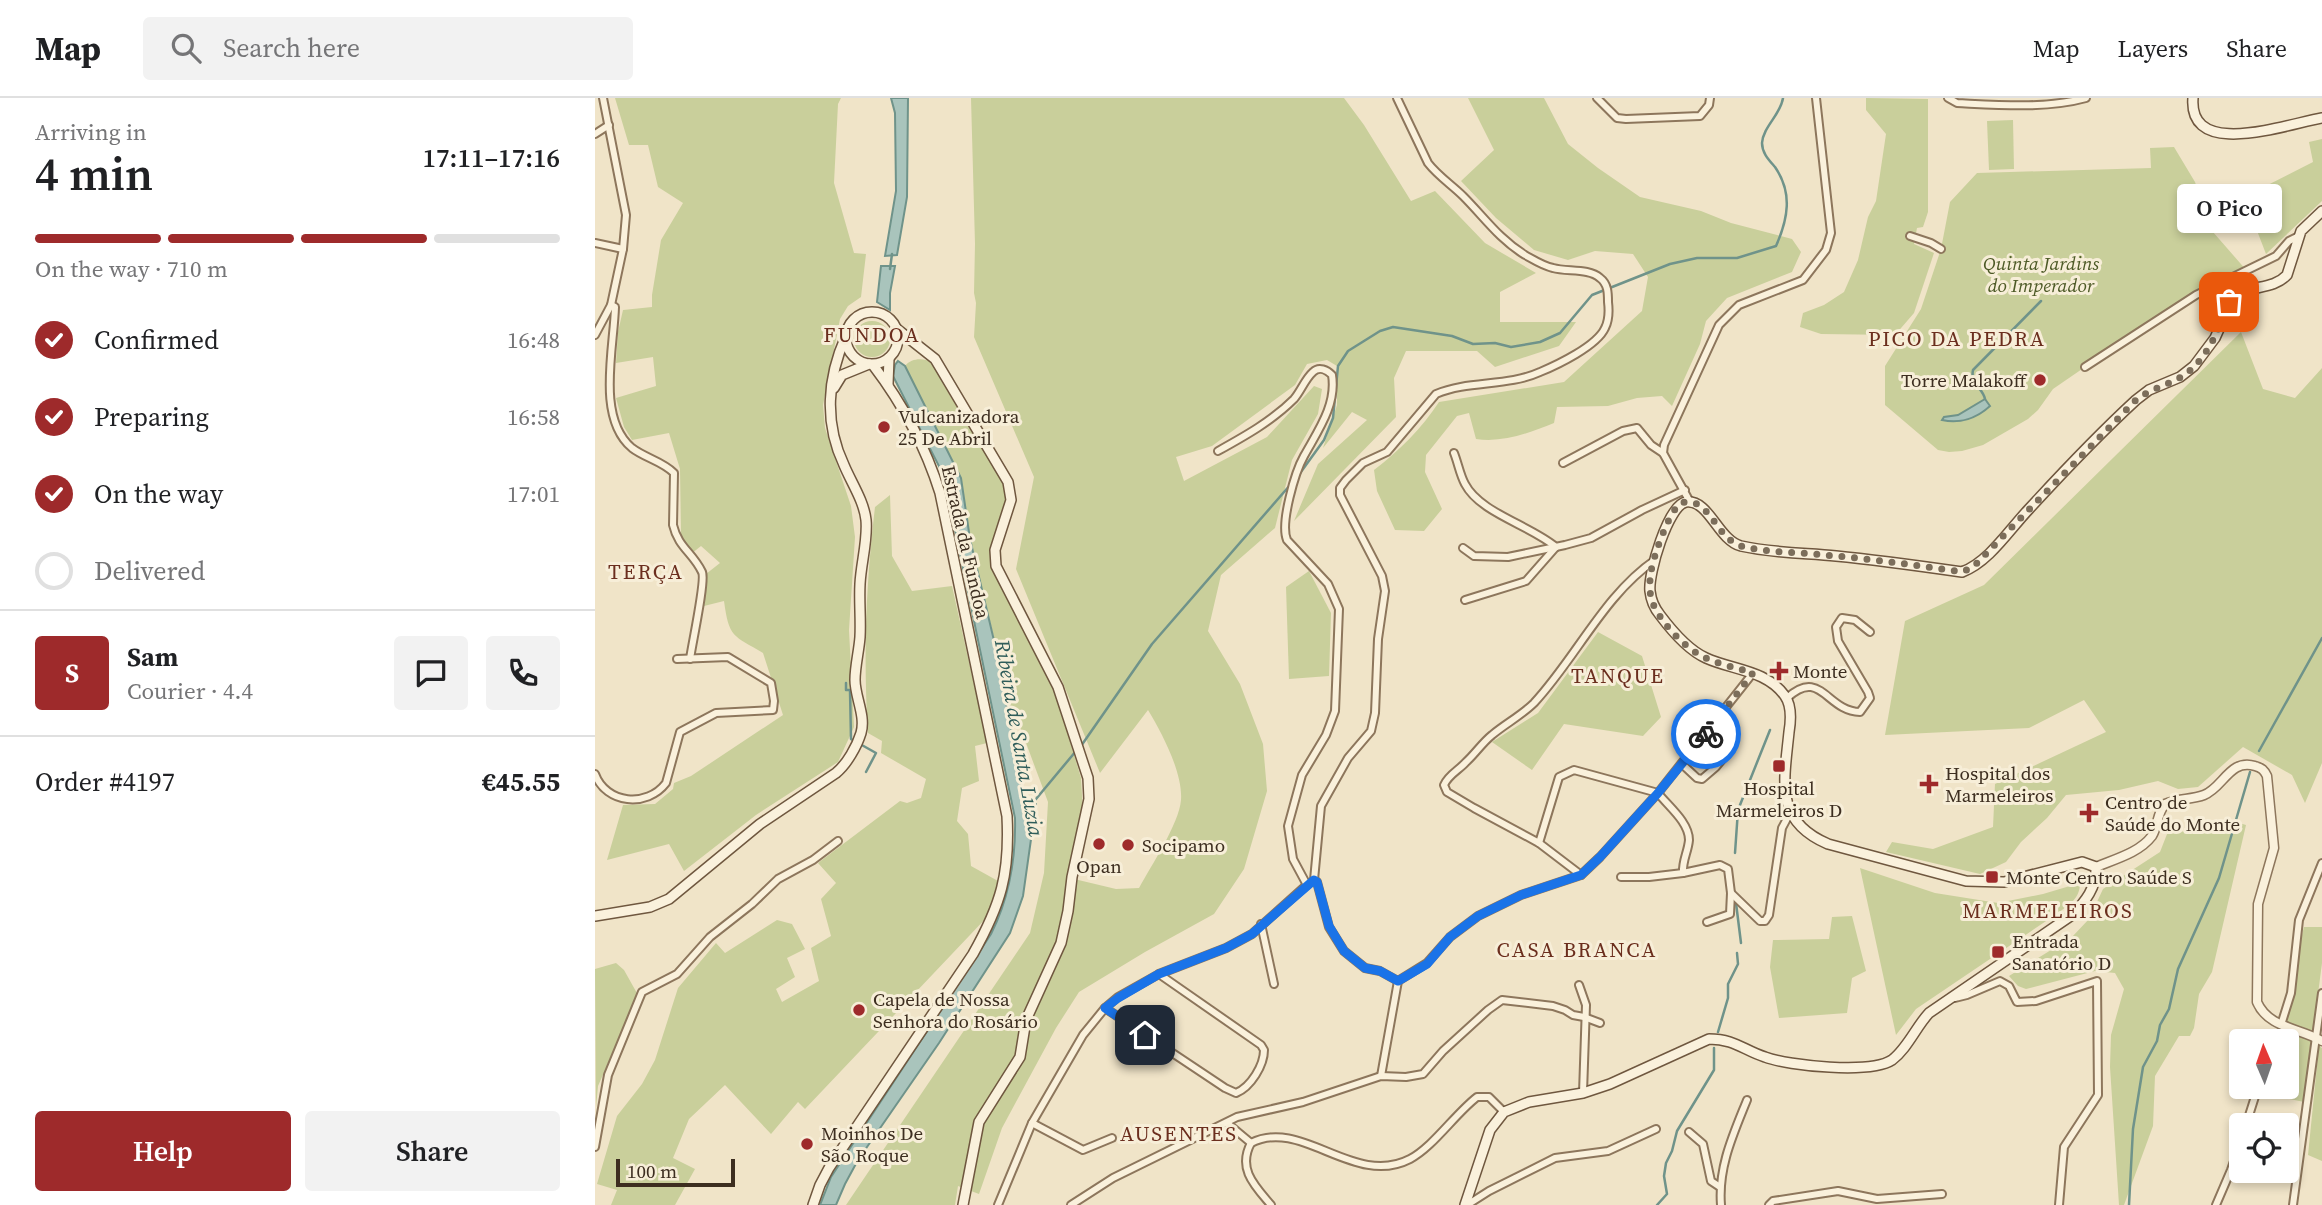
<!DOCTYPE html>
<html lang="en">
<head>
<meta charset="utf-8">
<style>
	body { margin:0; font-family:"Source Serif 4",serif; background:#f2f2f2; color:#202124; height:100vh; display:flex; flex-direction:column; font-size:26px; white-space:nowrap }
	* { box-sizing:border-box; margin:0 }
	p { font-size:23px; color:#757577 }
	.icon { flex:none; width:38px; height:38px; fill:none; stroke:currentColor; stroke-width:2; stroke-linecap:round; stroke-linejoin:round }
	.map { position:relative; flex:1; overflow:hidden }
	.sheet { display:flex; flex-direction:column; background:#fff; width:595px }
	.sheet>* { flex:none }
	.needle { width:46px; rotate:358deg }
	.buttons { position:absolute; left:1634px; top:931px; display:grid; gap:14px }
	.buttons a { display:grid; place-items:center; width:70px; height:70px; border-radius:7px; background:#fff; box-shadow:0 4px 10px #0003; font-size:35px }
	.scale { position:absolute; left:21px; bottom:18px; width:119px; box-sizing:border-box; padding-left:7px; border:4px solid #3d2e20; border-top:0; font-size:19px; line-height:24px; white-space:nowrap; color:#3d2e20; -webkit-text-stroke:5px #f7eed8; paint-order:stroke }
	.pin { position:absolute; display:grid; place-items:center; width:60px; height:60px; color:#fff; margin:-30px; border-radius:14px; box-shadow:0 4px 10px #0006 }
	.courier { position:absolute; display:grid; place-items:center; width:70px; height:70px; margin:-35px; border:5px solid #1a73e8; border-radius:50%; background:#fff; color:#222; box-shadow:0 2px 9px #0007 }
	.bubble { position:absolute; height:49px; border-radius:7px; background:#fff; box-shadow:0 4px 10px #0003; font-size:23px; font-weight:600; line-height:49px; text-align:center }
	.head em { font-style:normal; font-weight:600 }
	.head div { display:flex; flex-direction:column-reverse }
	.head { display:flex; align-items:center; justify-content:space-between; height:119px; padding:0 35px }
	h1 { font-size:46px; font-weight:600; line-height:52px }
	.bar { display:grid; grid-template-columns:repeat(4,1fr); gap:10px 7px; align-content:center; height:84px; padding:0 35px }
	.bar i { height:9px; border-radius:5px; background:#e0e0e0 }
	.bar .current { background:#9e2a2b }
	.bar p { grid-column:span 4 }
	.line { display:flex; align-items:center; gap:18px; padding:0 35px; border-top:2px solid #e0e0e0 }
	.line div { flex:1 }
	.round { display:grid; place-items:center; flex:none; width:74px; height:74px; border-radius:7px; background:#f2f2f2 }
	ol { padding:0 35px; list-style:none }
	li { display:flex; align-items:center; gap:21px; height:77px }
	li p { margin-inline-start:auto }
	li .icon { padding:7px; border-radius:50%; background:#9e2a2b; color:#fff; stroke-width:4 }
	li:last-child { color:#757577 }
	li i { width:38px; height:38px; border:4px solid #e0e0e0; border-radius:50% }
	.action { display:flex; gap:14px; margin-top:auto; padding:14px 35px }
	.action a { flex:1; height:80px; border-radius:7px; background:#9e2a2b; color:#fff; font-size:28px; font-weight:600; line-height:80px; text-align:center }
	.action a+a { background:#f2f2f2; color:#202124 }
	header { display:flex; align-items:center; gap:42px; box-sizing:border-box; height:98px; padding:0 35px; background:#fff; border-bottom:2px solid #e0e0e0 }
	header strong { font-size:33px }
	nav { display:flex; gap:38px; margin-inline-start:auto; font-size:24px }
	.search { width:490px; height:63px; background:#f2f2f2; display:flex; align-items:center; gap:18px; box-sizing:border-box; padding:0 24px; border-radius:7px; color:#757577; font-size:26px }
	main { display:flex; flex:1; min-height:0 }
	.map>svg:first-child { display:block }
</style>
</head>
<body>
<header>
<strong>Map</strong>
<div class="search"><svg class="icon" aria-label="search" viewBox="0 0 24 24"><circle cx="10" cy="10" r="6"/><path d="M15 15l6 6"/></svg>Search here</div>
<nav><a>Map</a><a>Layers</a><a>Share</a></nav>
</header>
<main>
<section class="sheet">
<div class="head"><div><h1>4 min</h1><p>Arriving in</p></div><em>17:11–17:16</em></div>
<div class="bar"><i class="current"></i><i class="current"></i><i class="current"></i><i></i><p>On the way · 710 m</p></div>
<ol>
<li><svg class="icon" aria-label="check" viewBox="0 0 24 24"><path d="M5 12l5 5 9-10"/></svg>Confirmed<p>16:48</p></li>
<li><svg class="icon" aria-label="check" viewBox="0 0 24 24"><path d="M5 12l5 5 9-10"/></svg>Preparing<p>16:58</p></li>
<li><svg class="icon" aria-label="check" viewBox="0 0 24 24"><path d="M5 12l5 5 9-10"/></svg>On the way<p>17:01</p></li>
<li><i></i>Delivered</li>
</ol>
<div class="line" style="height:126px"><b class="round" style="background:#9e2a2b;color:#fff">S</b><div><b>Sam</b><p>Courier · 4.4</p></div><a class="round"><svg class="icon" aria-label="chat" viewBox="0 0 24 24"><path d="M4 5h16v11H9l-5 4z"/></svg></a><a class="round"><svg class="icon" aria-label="phone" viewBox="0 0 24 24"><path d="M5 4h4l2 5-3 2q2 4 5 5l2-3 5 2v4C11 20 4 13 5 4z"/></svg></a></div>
<div class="line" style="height:91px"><div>Order #4197</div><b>€45.55</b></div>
<div class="action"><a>Help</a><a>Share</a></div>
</section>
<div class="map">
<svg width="1727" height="1107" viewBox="0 0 1727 1107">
	<rect width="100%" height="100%" fill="#f0e4c8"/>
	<g fill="#c9cf9b">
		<path d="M20,0H246L243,6L239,85L259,155L271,156L266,199L253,208L245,221L228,307L230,330L256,408L260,439L254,532L259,629L243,664L161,717L89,773L74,746L12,762L28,707L60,706L78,691L79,685L96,678L188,617L168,555C138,537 134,540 129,503L109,508L111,476L125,465L106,448L96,456L86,438L85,371L74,335L37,342L29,329L21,300L61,288L58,259L21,265L23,234L28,212L57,209V197L66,142L88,105L63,89L53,47H34Z"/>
		<path d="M376,0H749L769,27L816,103L840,93L890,145L941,175L905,194V224H981L964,248L900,269L882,253H811L799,280L801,319L699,423L723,366L772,322L757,314L728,350L742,307V268L732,262L712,266L700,287L617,348L581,359L589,383L672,339L719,288L727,291L723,316L697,362L680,430L626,477L613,533L645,586L668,646L672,693L649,771L619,816L550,854L484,894L461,930L407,1030L384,1096L363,1088L360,1107H251L435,835L449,775L453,704L418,610H411L402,552L375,441L366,380L310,268C317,260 327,260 337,264C360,310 389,351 414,396L396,451L397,470L456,580L486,680L488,715L475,780L521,791L544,790C556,768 584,726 586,702C588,675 567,635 553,612L505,675L421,471L439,379L379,239L381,205L379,195L380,146Z"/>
		<path d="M873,0H949L973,46L1003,70L1045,99L1106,113L1136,125L1197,141L1206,154L1197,174L1132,200L1111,223L1105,246L1077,308L1067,298L1042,300L1013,308L962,309L959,325C934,335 908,345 881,341L874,315L862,318L831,357L830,374L847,411L829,433L800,432L782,393L779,372C804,353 827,330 844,304L969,284L1047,213L1053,179L1038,156L1000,153L973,162L939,152L901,120L866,83L899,52Z"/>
		<polygon points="1271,0 1333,1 1333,114 1328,129 1322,130 1319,146 1339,155 1319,215 1300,237 1226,236 1205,229 1208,215 1229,207 1249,194 1263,162 1273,119 1281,103 1291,36 1271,12"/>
		<polygon points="1418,22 1419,71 1394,72 1392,23"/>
		<polygon points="1727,41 1727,103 1671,156 1649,99 1718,64 1714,44"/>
		<polygon points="1579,49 1600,84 1618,134 1652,173 1601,197 1490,269 1458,291 1443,312 1433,321 1388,347 1367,353 1354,354 1343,352 1290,307 1290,268 1326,211 1346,151 1355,104 1382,75 1556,70 1555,50"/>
		<circle cx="277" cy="241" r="18"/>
		<polygon points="1646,234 1668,291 1700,300 1727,270 1727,665 1710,705 1697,677 1648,649 1603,689 1583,691 1563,683 1524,692 1471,697 1452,720 1426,744 1411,764 1385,776 1291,754 1297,744 1338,751 1398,729 1400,686 1511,634 1489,602 1434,630 1290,637 1310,523 1389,487"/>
		<path d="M295,397L297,458L317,493L357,488L392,645L380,648L384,683L367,690L362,723L373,736L376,768L403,783L393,818L210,1011L203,1004L176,1036L130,987L94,1021L78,1060L100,1071L80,1107H16L22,1092L2,1086L22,1018L47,986L60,962L83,890L121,845L130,855L182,822L197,826L210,851L192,860L200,879L181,891L187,904L224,883L216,850L236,838L226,801L241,785L223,765L305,703L312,705L326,700L331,681L286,655L287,643L273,635C268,558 271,485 280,409Z"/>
		<polygon points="714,473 736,515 734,578 694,581 691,489"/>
		<polygon points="1003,534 1047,558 1066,619 1048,638 969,626 937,672 897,644 943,615"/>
		<path d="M1634,722L1651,727L1617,874L1604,896L1599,930L1595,938H1584L1560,978L1558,1028L1529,1107H1524L1515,969L1516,937L1529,891L1520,875L1500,873L1431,891L1423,888L1414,878L1477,839L1494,821L1508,791L1565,754L1574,731C1597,736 1615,738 1634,722Z"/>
		<path d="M1265,770L1340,795L1403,805L1448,796L1485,785C1485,802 1472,808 1460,817L1321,911L1301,937Z"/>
		<polygon points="1257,818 1271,873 1257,880 1252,915 1184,920 1175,869 1178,842 1234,841 1237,819"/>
		<polygon points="1709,829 1727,829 1727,865 1709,1004 1667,995 1668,989 1692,989 1692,943 1680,943"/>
		<polygon points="21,865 29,872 43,897 3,988 1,1010 0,871"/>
		<polygon points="1724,948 1727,950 1727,1063 1713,1057"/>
	</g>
	<g fill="#a9c4bc" stroke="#6f938a" stroke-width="2">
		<polygon points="296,0 313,0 312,99 302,157 290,158 301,93 300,15"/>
		<polygon points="286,168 300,168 295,195 295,212 282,204"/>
		<path d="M303,263L310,268L366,380L375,441L401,551L430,704L435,702L441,706L428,798L415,835L344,945L263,1062L250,1086L241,1107H225L236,1079L396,836C414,800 421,760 420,720L353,398L346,372L298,278L300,267Z"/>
		<path d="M1390,301L1395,308C1382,320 1365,326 1347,322L1349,319L1363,317Z"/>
	</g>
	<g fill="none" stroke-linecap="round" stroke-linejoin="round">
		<g stroke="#6f938a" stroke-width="2.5">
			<polyline points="295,171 297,156"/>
			<path d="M1390,301C1388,290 1375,286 1378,272L1446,203"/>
			<path d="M703,378L729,342L738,320L743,268L753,253L785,233L798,229L857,238L878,246L900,245L916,249L945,244L965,235L997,197L1075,166L1102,160H1142L1181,148C1193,121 1198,95 1180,69C1174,62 1167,55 1167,45C1168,29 1186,16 1188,0"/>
			<polyline points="251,585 251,592 255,592 256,641 259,643"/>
			<polyline points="265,646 281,655 271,674"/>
			<polyline points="486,648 557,546 696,386"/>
			<polyline points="1664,653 1727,540"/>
			<polyline points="436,707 481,653"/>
			<polyline points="1140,755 1143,712 1175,632"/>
			<polyline points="1141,805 1146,845"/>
			<polyline points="1123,934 1133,900 1133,886 1143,866 1142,855"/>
			<polyline points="1062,1107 1072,1096 1069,1078 1071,1065 1077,1053 1082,1033 1119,972 1119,950"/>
			<polyline points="1534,1107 1538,1031 1548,969 1562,943 1565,927 1574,911 1583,871 1624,780 1655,674"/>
		</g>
		<g stroke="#8d765c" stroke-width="10">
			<g id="minor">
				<polyline points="1002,0 1022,20 1031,21 1105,18 1114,7 1115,0"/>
				<path d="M1353,0L1362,5C1403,7 1451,11 1491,0"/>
				<polyline points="0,36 14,27"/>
				<polyline points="1315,138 1336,145 1346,151"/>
				<polyline points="0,145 28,151"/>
				<path d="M16,207L20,209C19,250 1,320 37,350C50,360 67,363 79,375L78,427C83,449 98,455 107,474C111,482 97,546 95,561"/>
				<polyline points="0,237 16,207 28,151 31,117 8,0"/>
				<polyline points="1490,269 1601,197 1681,158 1694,143 1702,139"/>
				<path d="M623,353C650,338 677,323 699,301C706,293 710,281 718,274C724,268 732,272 737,277C742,307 722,334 709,358C700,374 685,425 692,442L733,486L744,511L740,613L731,637L707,677L693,728L698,761L712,787"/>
				<path d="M859,355C863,365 865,377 870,386C885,415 935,427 961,449"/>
				<polyline points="1068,355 1069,347 1124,227 1144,207 1208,182 1231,152 1236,135 1221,0"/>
				<polyline points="968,365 1028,333 1042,330 1056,347 1068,355 1095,404"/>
				<polyline points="868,450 879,458 913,459 970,447 996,440 1047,412 1090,392"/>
				<polyline points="870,502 931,483 960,450"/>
				<path d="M1192,600C1226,569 1231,613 1265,614L1275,600L1273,594L1243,543L1241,529L1247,520L1260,522L1275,534"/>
				<polyline points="1087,666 1102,680 1107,681 1121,669 1137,649"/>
				<path d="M0,676C11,706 52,710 71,685L85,634L121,615L178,612L179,603L176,585L133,559L82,561"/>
				<path d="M1063,695C1073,708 1094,724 1094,742C1093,754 1087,763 1088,775L1125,767L1133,771L1136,795L1135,816L1112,824"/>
				<polyline points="944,745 964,679 979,672 1063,695"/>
				<path d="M986,777L944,745L879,710L852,694L849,687C853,677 864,672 871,664C880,656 887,645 897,637C910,626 927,617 939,605C981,560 1009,497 1060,462"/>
				<polyline points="1026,779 1054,779 1088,775"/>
				<path d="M719,782L726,708L753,660L776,633L780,615L783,541L790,493L787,478L745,397V390L751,382L768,365L792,354L841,296C874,282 912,289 945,274C962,267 1002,248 1010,230C1014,222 1014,212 1013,204C1013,195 1013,186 1005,180C994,170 972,174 958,170C948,168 939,162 930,157C904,141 889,119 868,98C857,87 843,78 833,65L802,0"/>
				<polyline points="719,782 722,784 734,829 749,853 770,870 785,873 803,883 832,865 855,839 883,818 926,797 986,777 1005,759 1063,695 1158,575"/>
				<polyline points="1136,795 1165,823 1170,823 1174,817 1187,730 1195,715"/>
				<polyline points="666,826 679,886"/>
				<polyline points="984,887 991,907 988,995"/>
				<polyline points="1360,900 1372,897 1405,883 1414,888 1422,904 1441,903 1502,883 1503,997 1469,1049 1464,1107"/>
				<path d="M510,910L630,990L641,995C656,989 669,967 669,952L666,947L564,876"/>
				<polyline points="1686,927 1696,895 1704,822 1727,765"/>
				<polyline points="1685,943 1691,928"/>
				<polyline points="786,978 803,883"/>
				<polyline points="437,1025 488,1052 517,1040"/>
				<polyline points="632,1025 656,1045"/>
				<polyline points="1651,1027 1663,989"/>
				<polyline points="1094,1034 1108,1046 1116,1083 1125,1089"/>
				<path d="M656,1045C707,1019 759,1090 815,1061C838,1049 860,1016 882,999H894L909,1014"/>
				<path d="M656,1045C642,1071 660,1088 676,1107"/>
				<polyline points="0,1049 13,977 47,894 82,876 115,839 157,806 183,781 218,762 243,743"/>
				<polyline points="403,1107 437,1025 488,937 510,910 523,899 564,876 631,850 657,836 714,785"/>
				<polyline points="476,1107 518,1080 642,1019 708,1004 786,978 811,979 828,976 848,953 893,912 907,902 958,908 970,912 978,917 989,919 1005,925"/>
				<polyline points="872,1107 894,1093 960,1060 1013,1053 1061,1031"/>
				<path d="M1126,1107C1123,1069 1138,1037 1152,1002"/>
				<polyline points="1174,1107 1178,1103 1243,1093 1282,1101 1347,1096"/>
				<polyline points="1621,1107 1636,1072 1647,1040"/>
				<polyline points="1698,1107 1727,895"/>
			</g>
		</g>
		<g stroke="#8d765c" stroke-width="11">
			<path id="tertiary" d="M1501,769C1520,761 1544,755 1557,738C1563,728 1562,715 1570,706C1582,700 1596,702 1609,697C1628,690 1635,660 1660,668C1667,670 1669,672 1672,678L1679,750L1663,806L1662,904C1673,930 1705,930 1727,943"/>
		</g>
		<g stroke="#6f573f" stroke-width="12">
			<g id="secondary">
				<path d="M1598,0C1593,63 1695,25 1727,20"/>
				<circle cx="277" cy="240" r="26"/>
				<polyline points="302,231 340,261 413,384 416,402 400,452 401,468 463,589 493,680 494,701 477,779 473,813 466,845 431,922 425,959 384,1024 368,1107"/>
				<polyline points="293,286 294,260"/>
				<polyline points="239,290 247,277 274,266"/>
				<path d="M0,818L55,809L74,801L165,726L241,675C252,666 262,648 266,635C271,618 260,599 260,582C260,568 264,553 265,539C266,521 264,504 265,486C266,465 273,442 271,422C269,403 256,384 249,367C229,325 232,280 251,238"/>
				<path d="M218,1107L225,1087L234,1070L378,856C406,806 415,776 412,718L345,395C331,350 307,305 278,267"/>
				<path d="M870,1107L895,1032L909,1014L934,1004L988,995L1015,986L1114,941C1140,941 1148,952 1170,959C1194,968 1276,976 1297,962C1312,951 1321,929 1334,915L1477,817C1490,804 1502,789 1501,769L1487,764L1409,784L1371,783L1233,746C1179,723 1189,684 1194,634C1196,622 1197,608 1190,598C1172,572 1137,572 1111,560C1093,552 1077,533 1065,517C1060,511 1056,502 1055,493C1053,476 1073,407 1091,404C1114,401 1123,442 1146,448C1177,455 1210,455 1241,458C1283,462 1325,468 1367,474C1394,464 1414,432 1434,411C1468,374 1504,336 1541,302L1554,292L1585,279L1599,268L1620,240L1638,200C1653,186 1677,193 1692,177L1706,133L1727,113"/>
			</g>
		</g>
		<use href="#minor" stroke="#faf1dc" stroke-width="6"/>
		<use href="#tertiary" stroke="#faf1dc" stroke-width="8"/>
		<use href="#secondary" stroke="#faf1dc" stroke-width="9"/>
	</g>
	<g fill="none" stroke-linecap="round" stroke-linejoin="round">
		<path stroke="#7c6e5b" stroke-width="7" stroke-dasharray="0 12.6" d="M1111,636L1158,575C1143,570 1127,567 1113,561C1093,553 1070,529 1060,510C1054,499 1054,486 1056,474C1058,459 1072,421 1081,410C1084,405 1090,403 1095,404C1116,406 1123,441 1146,448C1172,455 1202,454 1230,457C1276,461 1321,467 1367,474L1378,469L1541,302C1555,291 1571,288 1586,279C1612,263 1624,231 1634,204"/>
		<polyline stroke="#1a73e8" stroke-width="9" points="550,937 510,910 523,900 564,876 631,850 657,836 719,782 722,784 734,828 749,853 770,870 785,873 803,883 832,866 855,839 883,818 926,797 986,777 1005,759 1063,695 1111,636"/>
	</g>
	<g fill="#9e2a2b" stroke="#f7eed8" stroke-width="2.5">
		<circle cx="1445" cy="282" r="7"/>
		<circle cx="289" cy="329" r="7"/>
		<path d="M1180.5 562.5h7v7h7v7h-7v7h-7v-7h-7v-7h7z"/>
		<rect x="1177" y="661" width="14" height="14" rx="3.5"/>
		<path d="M1330.5 675.5h7v7h7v7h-7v7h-7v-7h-7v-7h7z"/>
		<path d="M1490.5 704.5h7v7h7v7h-7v7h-7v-7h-7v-7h7z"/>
		<circle cx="504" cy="746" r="7"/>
		<circle cx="533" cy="747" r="7"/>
		<rect x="1390" y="772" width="14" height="14" rx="3.5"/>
		<rect x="1396" y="847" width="14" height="14" rx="3.5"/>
		<circle cx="264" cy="912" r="7"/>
		<circle cx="212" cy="1046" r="7"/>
	</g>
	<g text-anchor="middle" stroke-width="6" stroke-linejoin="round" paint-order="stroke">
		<g font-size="19" font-style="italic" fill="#4d5a26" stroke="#f7eed8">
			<text x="1446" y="172">Quinta Jardins<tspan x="1446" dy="22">do Imperador</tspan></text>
		</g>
		<g font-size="19" fill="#3d2e20" stroke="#f7eed8" text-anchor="start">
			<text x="1431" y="289" text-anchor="end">Torre Malakoff</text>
			<text x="303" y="325">Vulcanizadora<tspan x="303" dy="22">25 De Abril</tspan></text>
			<text x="1198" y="580">Monte</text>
			<text x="1350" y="682">Hospital dos<tspan x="1350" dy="22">Marmeleiros</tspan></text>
			<text x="1184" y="697" text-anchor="middle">Hospital<tspan x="1184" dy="22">Marmeleiros D</tspan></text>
			<text x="1510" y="711">Centro de<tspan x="1510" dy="22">Saúde do Monte</tspan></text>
			<text x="547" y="754">Socipamo</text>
			<text x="504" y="775" text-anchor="middle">Opan</text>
			<text x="1411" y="786">Monte Centro Saúde S</text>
			<text x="1417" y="850">Entrada<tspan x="1417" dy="22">Sanatório D</tspan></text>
			<text x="278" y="908">Capela de Nossa<tspan x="278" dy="22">Senhora do Rosário</tspan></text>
			<text x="226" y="1042">Moinhos De<tspan x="226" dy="22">São Roque</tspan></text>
		</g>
		<g font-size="19" fill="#3d2e20" stroke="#f7eed8">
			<text transform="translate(371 444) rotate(77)" y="7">Estrada da Fundoa</text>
		</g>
		<g font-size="21" letter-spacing="2" fill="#6b2e1e" stroke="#f7eed8">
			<text x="277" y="244">FUNDOA</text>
			<text x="1362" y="248">PICO DA PEDRA</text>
			<text x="51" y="481">TERÇA</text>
			<text x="1023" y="585">TANQUE</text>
			<text x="1453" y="820">MARMELEIROS</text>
			<text x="982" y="859">CASA BRANCA</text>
			<text x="584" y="1043">AUSENTES</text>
		</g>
		<g font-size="21" font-style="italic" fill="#2f5d5a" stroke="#f7eed8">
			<text transform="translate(424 640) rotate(80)" y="7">Ribeira de Santa Luzia</text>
		</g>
	</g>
</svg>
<div class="buttons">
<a><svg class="needle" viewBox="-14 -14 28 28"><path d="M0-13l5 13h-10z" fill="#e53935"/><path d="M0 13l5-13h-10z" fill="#757577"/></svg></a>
<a><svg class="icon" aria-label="locate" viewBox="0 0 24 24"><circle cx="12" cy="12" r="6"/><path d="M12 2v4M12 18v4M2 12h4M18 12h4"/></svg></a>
</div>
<div class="scale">100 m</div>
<div class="pin" style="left:1634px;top:204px;background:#ea580c"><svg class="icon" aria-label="bag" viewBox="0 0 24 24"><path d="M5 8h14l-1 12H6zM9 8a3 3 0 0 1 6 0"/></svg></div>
<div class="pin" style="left:550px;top:937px;background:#1f2937"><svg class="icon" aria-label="home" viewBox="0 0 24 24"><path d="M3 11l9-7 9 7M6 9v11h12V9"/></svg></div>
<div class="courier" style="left:1111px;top:636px"><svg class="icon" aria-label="bike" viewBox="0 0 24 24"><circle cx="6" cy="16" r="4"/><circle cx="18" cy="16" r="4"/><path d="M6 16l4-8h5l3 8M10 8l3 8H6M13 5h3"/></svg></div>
<div class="bubble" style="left:1582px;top:86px;width:105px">O Pico</div>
</div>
</main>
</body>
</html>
